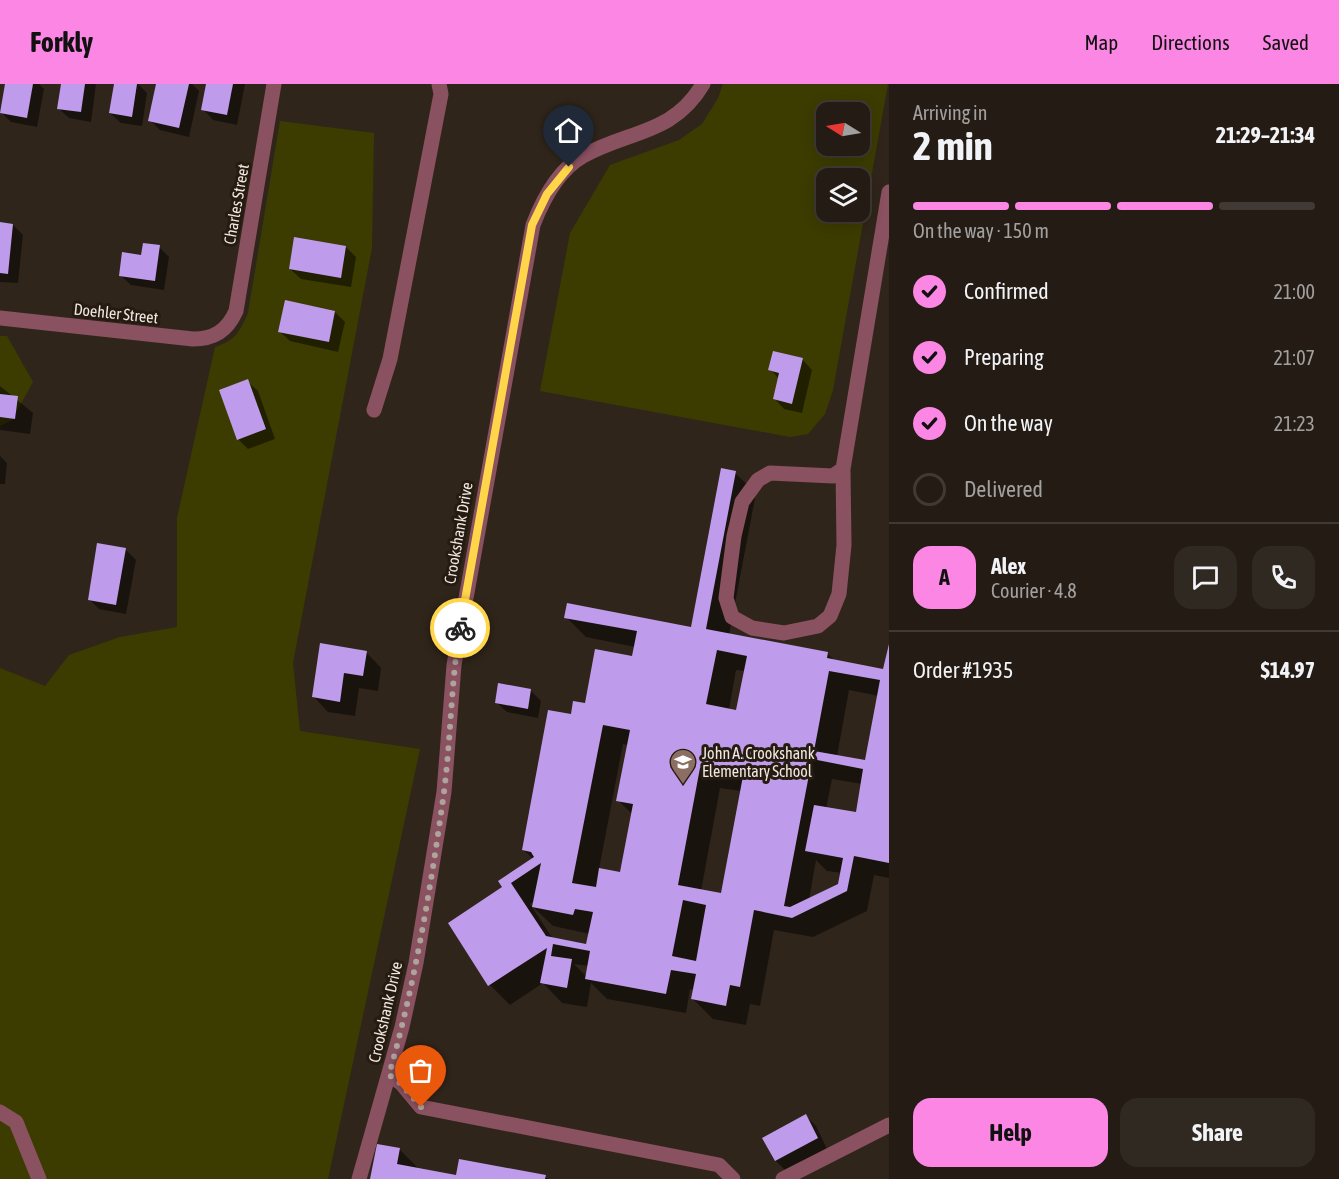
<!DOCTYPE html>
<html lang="en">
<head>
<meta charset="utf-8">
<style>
	body { margin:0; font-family:"Asap Condensed",sans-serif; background:#302922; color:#f1f3f6; height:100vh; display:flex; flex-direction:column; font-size:22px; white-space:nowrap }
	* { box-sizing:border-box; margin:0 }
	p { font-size:20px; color:#a3a1a0 }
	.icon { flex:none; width:33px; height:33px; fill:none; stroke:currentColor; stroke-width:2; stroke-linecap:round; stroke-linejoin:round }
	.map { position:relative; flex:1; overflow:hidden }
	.drawer { display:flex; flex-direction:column; background:#241c14; width:450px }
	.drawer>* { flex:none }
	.needle { width:39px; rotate:281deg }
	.buttons { position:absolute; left:816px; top:18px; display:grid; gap:12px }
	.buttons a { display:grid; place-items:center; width:54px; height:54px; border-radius:12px; background:#241c14; box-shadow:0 3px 15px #0003,0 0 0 2px #413a34; font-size:30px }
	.pin { position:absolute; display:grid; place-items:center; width:51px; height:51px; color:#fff; margin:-62px -26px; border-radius:50% 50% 50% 0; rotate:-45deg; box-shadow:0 0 6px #0007 }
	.pin .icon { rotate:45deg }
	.courier { position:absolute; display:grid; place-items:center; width:60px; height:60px; margin:-30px; border:4px solid #ffd54a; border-radius:50%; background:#fff; color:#222; box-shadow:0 2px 8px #0007 }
	.overview em { font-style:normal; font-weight:700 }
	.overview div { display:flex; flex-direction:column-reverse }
	.overview { display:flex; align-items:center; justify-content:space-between; height:102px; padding:0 24px }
	h1 { font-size:39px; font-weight:700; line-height:45px }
	.bar { display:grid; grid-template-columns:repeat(4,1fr); gap:9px 6px; align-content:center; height:72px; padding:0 24px }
	.bar i { height:8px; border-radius:4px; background:#413a34 }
	.bar .on { background:#fc86e3 }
	.bar p { grid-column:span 4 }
	.line { display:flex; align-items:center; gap:15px; padding:0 24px; border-top:2px solid #413a34 }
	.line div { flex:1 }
	.round { display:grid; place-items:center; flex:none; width:63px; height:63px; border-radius:18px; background:#302922 }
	ol { padding:0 24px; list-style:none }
	li { display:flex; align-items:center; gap:18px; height:66px }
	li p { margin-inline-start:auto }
	li .icon { padding:6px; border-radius:50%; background:#fc86e3; color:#111; stroke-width:4 }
	li:last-child { color:#a3a1a0 }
	li i { width:33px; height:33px; border:3px solid #413a34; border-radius:50% }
	.action { display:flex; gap:12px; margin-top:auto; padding:12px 24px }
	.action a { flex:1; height:69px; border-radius:18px; background:#fc86e3; color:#111; font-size:24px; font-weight:700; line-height:69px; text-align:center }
	.action a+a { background:#302922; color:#f1f3f6 }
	header { display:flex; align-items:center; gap:36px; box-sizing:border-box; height:84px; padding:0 30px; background:#fc86e3; color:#111 }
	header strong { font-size:28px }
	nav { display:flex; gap:33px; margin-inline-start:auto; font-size:21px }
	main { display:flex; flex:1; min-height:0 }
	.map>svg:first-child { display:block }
</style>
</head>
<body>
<header>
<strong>Forkly</strong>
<nav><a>Map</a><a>Directions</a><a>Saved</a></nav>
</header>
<main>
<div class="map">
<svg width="889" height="1095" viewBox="0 0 889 1095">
	<rect width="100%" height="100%" fill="#30251a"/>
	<g fill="#3c3c00" fill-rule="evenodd">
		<path d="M723,0H888L833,306L825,330L808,350L790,353L540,307L570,149L610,81L679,56L702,40L718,14ZM826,28H860V62H826ZM826,94H860V128H826Z"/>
		<path d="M280,37L374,49L372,164L293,579L300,647L420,665L328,1095H0V584L45,602L69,571L120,553L177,543V434L215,263C236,256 239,249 248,229Z"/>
		<polygon points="0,252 7,252 33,298 12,336 0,342"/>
	</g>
	<g fill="#0007" fill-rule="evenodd">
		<polygon points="6,0 39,0 44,5 37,43 11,38 1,28"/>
		<polygon points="62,0 96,0 91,38 69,34 58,24"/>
		<polygon points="115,0 138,0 147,9 142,42 121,39 110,29"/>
		<polygon points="157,0 192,0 199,7 189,53 160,46 150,36"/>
		<polygon points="208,0 245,0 237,41 213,36 203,25"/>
		<polygon points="0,140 13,141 23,151 18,199 0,198"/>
		<polygon points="159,163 169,173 164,206 131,201 120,191"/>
		<polygon points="346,163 356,173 351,203 301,195 290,185"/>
		<polygon points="335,228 345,238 338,268 290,257 279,247"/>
		<polygon points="802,275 812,286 802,329 784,325 774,314 779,295 770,285"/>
		<polygon points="247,297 258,307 275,355 248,365 238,355"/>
		<polygon points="0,302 33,329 30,350 0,346"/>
		<polygon points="0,372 7,379 5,400 0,400"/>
		<path d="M735,389L756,409L729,551L828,570L835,577L884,586L889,562V794L874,791L867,827L813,853L774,846L760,922L750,920L746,941L713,935L693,915L695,906L690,905L686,929L607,915L591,899L587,923L562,919L543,899L510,921L490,901L504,804L533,775L523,765L572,632L633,574L635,563L586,553L566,533L692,545ZM736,586L745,587L738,628L729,626ZM849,606L879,612L866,678L837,672ZM623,660L628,661L618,716L633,731L621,790L599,785ZM832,695L862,700L857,730L826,725ZM720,704L741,707L722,810L701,807ZM816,776L827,787L842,789L840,802L809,816ZM534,817L533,823L553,842L590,850L588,861L553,855L530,820ZM574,880L589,882L587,893Z"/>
		<polygon points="126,466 136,476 126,530 99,525 89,515"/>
		<polygon points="366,568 381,584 378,607 359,604 355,632 328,628 313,612"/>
		<polygon points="530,606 541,617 538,634 507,628 496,618"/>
		<polygon points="806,1032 816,1042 827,1065 786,1087 776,1077 764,1054"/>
		<polygon points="399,1065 420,1086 457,1093 545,1093 548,1095 372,1095"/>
	</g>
	<g fill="#bf9ceb" fill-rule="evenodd">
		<polygon points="5,0 33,0 27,34 0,29"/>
		<polygon points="61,0 85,0 81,28 57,25"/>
		<polygon points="114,0 137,0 132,33 109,29"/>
		<polygon points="156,0 189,0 179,44 148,37"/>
		<polygon points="206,0 233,0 227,31 201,26"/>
		<polygon points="0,138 13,140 8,190 0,189"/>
		<polygon points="294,153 346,162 341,194 289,185"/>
		<polygon points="143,159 160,161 155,197 119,192 122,168 141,171"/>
		<polygon points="285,216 335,227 329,258 278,248"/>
		<polygon points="773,267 803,274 792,320 773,315 779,289 768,286"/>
		<polygon points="248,295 266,345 237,356 219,306"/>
		<polygon points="0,310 18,312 15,335 0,333"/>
		<path d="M721,384L736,387L706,545L828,568L827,574L883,585L889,560V779L854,772L847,807L792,834L754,826L740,903L730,901L726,922L691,915L696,890L671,886L666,910L585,895L590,867L553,860L551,872L572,875L567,904L540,899L547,864L488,902L448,839L502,803L498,797L534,773L531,768L522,766L548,626L571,630L573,617L585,619L595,565L632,572L637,547L564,534L567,519L691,543ZM717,566L747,572L736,626L706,620ZM829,587L880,596L865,676L814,667ZM603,641L630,646L616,717L633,720L620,788L599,784L596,803L572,799ZM812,675L863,685L856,728L814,721L805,767L843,774L838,800L790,823L784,822ZM700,684L743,692L721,809L678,801ZM541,779L532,823L573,831L575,825L593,828L586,860L546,852L511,799ZM683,816L706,821L696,877L672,872Z"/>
		<polygon points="97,459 126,464 116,521 88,516"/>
		<polygon points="320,559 367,567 363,592 344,589 340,618 312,613"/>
		<polygon points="498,599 531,605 528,625 495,619"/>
		<polygon points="806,1030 818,1054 775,1077 762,1054"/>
		<polygon points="377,1060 400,1064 397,1080 456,1091 459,1075 546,1091 545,1095 370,1095"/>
	</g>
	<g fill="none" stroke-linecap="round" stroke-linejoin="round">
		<g stroke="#8a5160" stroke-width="15">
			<path d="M0,234L193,255C214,255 227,247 236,227L274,0"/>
			<polyline points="374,326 390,275 441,10 439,0"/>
			<polyline points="843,385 833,392 770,389 758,396 742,418 734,452 726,514 732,533 752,544 784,549 818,542 830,532 839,510 844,461 843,385 889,108"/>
			<polyline points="389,991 401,999 421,1023 719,1081 733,1095"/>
			<polyline points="0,1028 16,1038 39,1095"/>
			<path d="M359,1095L402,943L416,879L444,708L454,581L533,141C543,115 558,86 583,72C629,46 673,51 703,0"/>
			<polyline points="783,1095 889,1041"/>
		</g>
	</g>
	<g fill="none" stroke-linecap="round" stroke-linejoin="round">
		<path stroke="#ada49b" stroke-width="6" stroke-dasharray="0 10.8" d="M421,1023L400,999L389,991C415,899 431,803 444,708C451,653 451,598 460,544"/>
		<polyline stroke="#ffd54a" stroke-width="8" points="460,544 532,141 547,110 569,83"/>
	</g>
	<defs>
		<g id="school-pin" transform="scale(1.35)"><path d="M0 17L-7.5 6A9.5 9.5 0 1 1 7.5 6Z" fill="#8d6e63" stroke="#261b11"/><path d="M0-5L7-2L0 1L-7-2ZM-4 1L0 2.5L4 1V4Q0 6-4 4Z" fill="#fff"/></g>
	</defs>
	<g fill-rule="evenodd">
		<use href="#school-pin" x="683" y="678"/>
	</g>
	<g text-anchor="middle" stroke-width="6" stroke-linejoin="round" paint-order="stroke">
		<g font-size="16" fill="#f0e8e1" stroke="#261b11">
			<text transform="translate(236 120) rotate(-80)" y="6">Charles Street</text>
			<text transform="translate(116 229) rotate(6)" y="6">Doehler Street</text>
			<text transform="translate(458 449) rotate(-80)" y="6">Crookshank Drive</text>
			<text transform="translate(385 928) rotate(-77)" y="6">Crookshank Drive</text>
		</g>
		<g font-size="16" fill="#f0e8e1" stroke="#261b11" text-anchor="start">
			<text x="702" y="675">John A. Crookshank<tspan x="702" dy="18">Elementary School</tspan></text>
		</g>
	</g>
</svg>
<div class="buttons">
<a><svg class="needle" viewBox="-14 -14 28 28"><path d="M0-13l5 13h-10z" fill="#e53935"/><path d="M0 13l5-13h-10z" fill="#a3a1a0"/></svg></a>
<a><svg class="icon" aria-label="layers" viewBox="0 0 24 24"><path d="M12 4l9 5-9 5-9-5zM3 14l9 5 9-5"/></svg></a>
</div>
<div class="pin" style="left:421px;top:1023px;background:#ea580c"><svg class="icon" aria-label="bag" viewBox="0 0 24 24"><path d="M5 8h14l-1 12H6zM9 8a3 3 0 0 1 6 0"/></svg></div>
<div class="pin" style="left:569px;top:83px;background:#1f2937"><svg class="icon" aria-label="home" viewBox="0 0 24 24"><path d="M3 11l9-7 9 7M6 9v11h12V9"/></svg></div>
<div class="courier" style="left:460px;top:544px"><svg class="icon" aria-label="bike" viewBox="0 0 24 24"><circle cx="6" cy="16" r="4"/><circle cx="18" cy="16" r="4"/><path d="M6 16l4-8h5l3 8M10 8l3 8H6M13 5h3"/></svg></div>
</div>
<section class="drawer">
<div class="overview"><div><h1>2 min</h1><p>Arriving in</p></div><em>21:29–21:34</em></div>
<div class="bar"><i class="on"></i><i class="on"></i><i class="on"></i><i></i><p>On the way · 150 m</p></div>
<ol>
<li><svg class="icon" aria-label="check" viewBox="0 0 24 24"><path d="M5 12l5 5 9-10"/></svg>Confirmed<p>21:00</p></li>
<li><svg class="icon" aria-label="check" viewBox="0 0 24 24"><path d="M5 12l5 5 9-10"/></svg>Preparing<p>21:07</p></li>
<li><svg class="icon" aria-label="check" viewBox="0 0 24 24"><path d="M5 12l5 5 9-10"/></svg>On the way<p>21:23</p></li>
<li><i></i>Delivered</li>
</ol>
<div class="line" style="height:108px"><b class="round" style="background:#fc86e3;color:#111">A</b><div><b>Alex</b><p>Courier · 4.8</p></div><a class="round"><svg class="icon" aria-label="chat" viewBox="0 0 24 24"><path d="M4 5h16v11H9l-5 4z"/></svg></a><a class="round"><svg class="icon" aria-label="phone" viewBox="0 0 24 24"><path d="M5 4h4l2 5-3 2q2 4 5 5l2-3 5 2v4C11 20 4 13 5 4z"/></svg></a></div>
<div class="line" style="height:78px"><div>Order #1935</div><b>$14.97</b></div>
<div class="action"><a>Help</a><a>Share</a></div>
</section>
</main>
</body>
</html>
